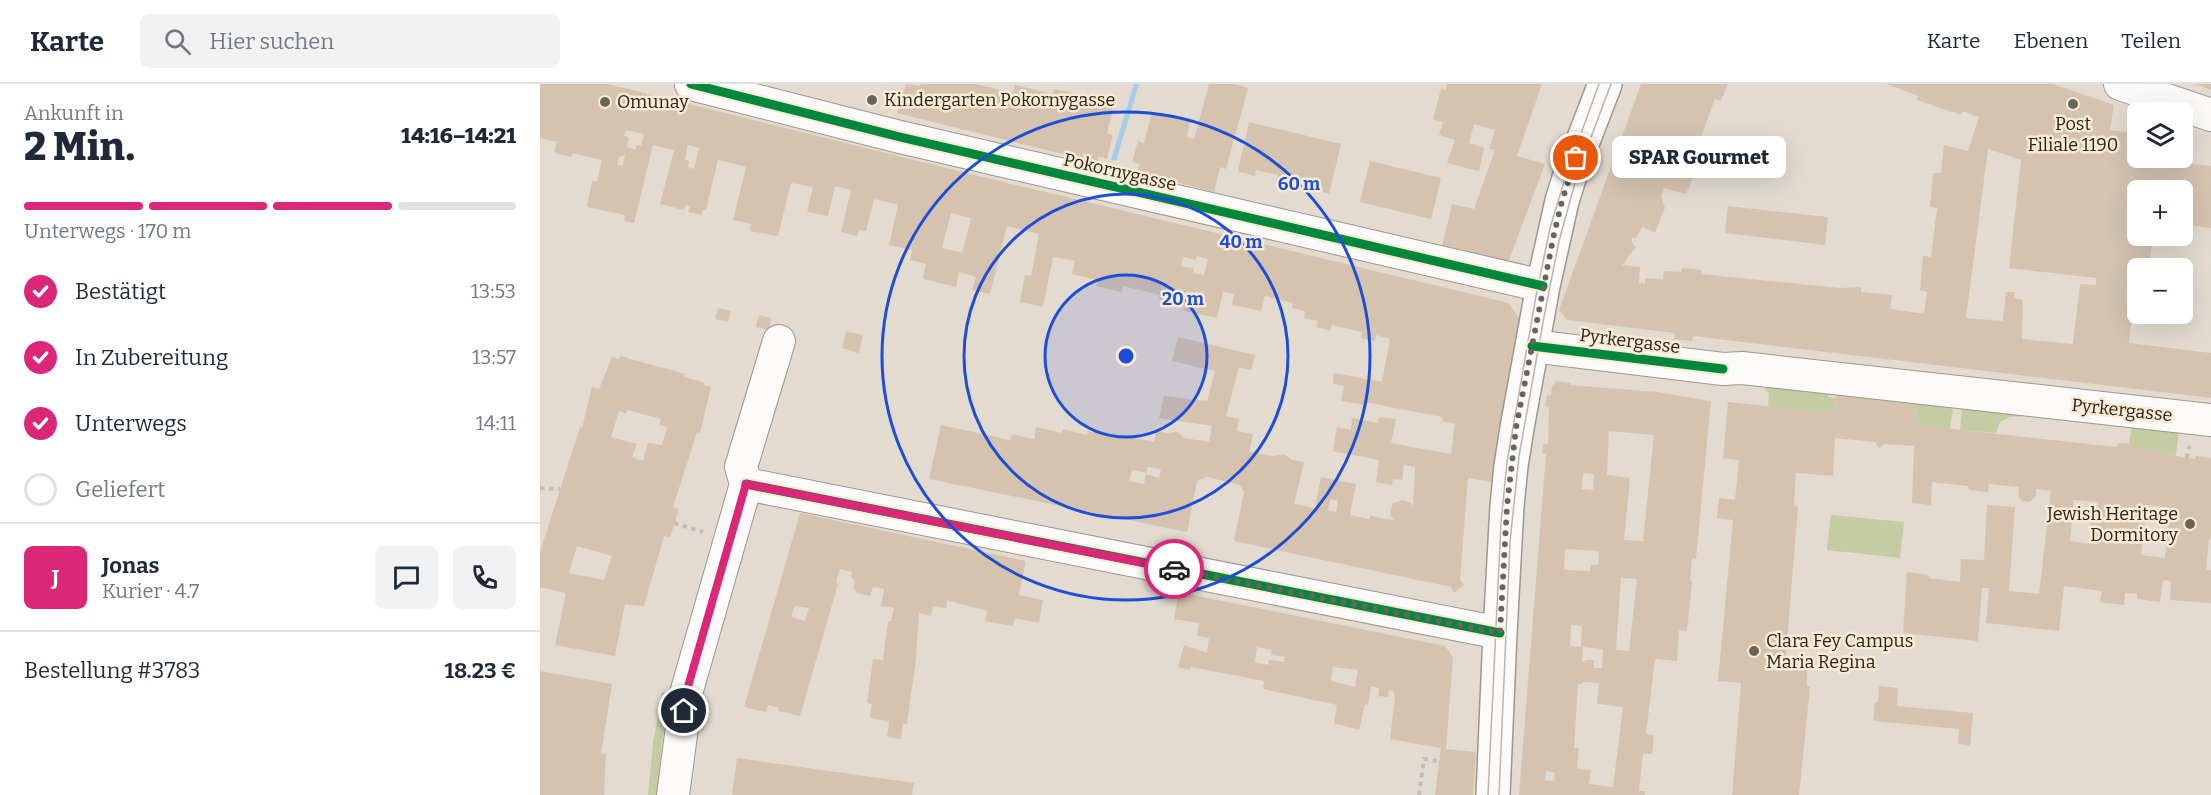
<!DOCTYPE html>
<html lang="de">
<head>
<meta charset="utf-8">
<style>
	body { margin:0; font-family:Bitter,serif; background:#f2f2f3; color:#1f2937; height:100vh; display:flex; flex-direction:column; font-size:22px; white-space:nowrap }
	* { box-sizing:border-box; margin:0 }
	p { font-size:20px; color:#747a83 }
	.icon { flex:none; width:33px; height:33px; fill:none; stroke:currentColor; stroke-width:2; stroke-linecap:round; stroke-linejoin:round }
	.map { position:relative; flex:1; overflow:hidden }
	.panel { display:flex; flex-direction:column; background:#fff; width:540px }
	.panel>* { flex:none }
	.buttons { position:absolute; left:1587px; top:18px; display:grid; gap:12px }
	.buttons a { display:grid; place-items:center; width:66px; height:66px; border-radius:9px; background:#fff; box-shadow:0 6px 24px #0002; font-size:30px }
	.pin { position:absolute; display:grid; place-items:center; width:51px; height:51px; color:#fff; margin:-26px; border:3px solid #fff; border-radius:50%; box-shadow:0 2px 6px #0007 }
	.courier { position:absolute; display:grid; place-items:center; width:60px; height:60px; margin:-30px; border:4px solid #db2777; border-radius:50%; background:#fff; color:#222; box-shadow:0 2px 8px #0007 }
	.bubble { position:absolute; height:42px; border-radius:9px; background:#fff; box-shadow:0 6px 24px #0002; font-size:20px; font-weight:800; line-height:42px; text-align:center }
	.overview em { font-style:normal; font-weight:800 }
	.overview div { display:flex; flex-direction:column-reverse }
	.overview { display:flex; align-items:center; justify-content:space-between; height:102px; padding:0 24px }
	h1 { font-size:39px; font-weight:800; line-height:45px }
	.bar { display:grid; grid-template-columns:repeat(4,1fr); gap:9px 6px; align-content:center; height:72px; padding:0 24px }
	.bar i { height:8px; border-radius:4px; background:#e0e1e3 }
	.bar .on { background:#db2777 }
	.bar p { grid-column:span 4 }
	.line { display:flex; align-items:center; gap:15px; padding:0 24px; border-top:2px solid #e0e1e3 }
	.line div { flex:1 }
	.round { display:grid; place-items:center; flex:none; width:63px; height:63px; border-radius:9px; background:#f2f2f3 }
	ol { padding:0 24px; list-style:none }
	li { display:flex; align-items:center; gap:18px; height:66px }
	li p { margin-inline-start:auto }
	li .icon { padding:6px; border-radius:50%; background:#db2777; color:#fff; stroke-width:4 }
	li:last-child { color:#747a83 }
	li i { width:33px; height:33px; border:3px solid #e0e1e3; border-radius:50% }
	header { display:flex; align-items:center; gap:36px; box-sizing:border-box; height:84px; padding:0 30px; background:#fff; border-bottom:2px solid #e0e1e3 }
	header strong { font-size:28px }
	nav { display:flex; gap:33px; margin-inline-start:auto; font-size:21px }
	.search { width:420px; height:54px; background:#f2f2f3; display:flex; align-items:center; gap:15px; box-sizing:border-box; padding:0 21px; border-radius:9px; color:#747a83; font-size:22px }
	main { display:flex; flex:1; min-height:0 }
	.map>svg:first-child { display:block }
</style>
</head>
<body>
<header>
<strong>Karte</strong>
<div class="search"><svg class="icon" aria-label="search" viewBox="0 0 24 24"><circle cx="10" cy="10" r="6"/><path d="M15 15l6 6"/></svg>Hier suchen</div>
<nav><a>Karte</a><a>Ebenen</a><a>Teilen</a></nav>
</header>
<main>
<section class="panel">
<div class="overview"><div><h1>2 Min.</h1><p>Ankunft in</p></div><em>14:16–14:21</em></div>
<div class="bar"><i class="on"></i><i class="on"></i><i class="on"></i><i></i><p>Unterwegs · 170 m</p></div>
<ol>
<li><svg class="icon" aria-label="check" viewBox="0 0 24 24"><path d="M5 12l5 5 9-10"/></svg>Bestätigt<p>13:53</p></li>
<li><svg class="icon" aria-label="check" viewBox="0 0 24 24"><path d="M5 12l5 5 9-10"/></svg>In Zubereitung<p>13:57</p></li>
<li><svg class="icon" aria-label="check" viewBox="0 0 24 24"><path d="M5 12l5 5 9-10"/></svg>Unterwegs<p>14:11</p></li>
<li><i></i>Geliefert</li>
</ol>
<div class="line" style="height:108px"><b class="round" style="background:#db2777;color:#fff">J</b><div><b>Jonas</b><p>Kurier · 4.7</p></div><a class="round"><svg class="icon" aria-label="chat" viewBox="0 0 24 24"><path d="M4 5h16v11H9l-5 4z"/></svg></a><a class="round"><svg class="icon" aria-label="phone" viewBox="0 0 24 24"><path d="M5 4h4l2 5-3 2q2 4 5 5l2-3 5 2v4C11 20 4 13 5 4z"/></svg></a></div>
<div class="line" style="height:78px"><div>Bestellung #3783</div><b>18.23 €</b></div>
</section>
<div class="map">
<svg width="1671" height="711" viewBox="0 0 1671 711">
	<rect width="100%" height="100%" fill="#e3dbcf"/>
	<g fill="#c5cba3">
		<polygon points="1227,302 1287,308 1288,313 1296,314 1295,330 1228,323 1229,308 1225,307"/>
		<polygon points="1376,319 1413,323 1410,345 1375,341"/>
		<polygon points="1422,324 1486,330 1485,332 1470,333 1460,338 1456,349 1420,346"/>
		<polygon points="1592,342 1639,348 1636,370 1593,365 1589,360"/>
		<polygon points="1291,431 1364,438 1360,474 1287,466"/>
		<polygon points="122,608 131,610 122,659 117,711 108,711 113,659"/>
	</g>
	<polygon fill="#a4ceee" points="594,0 599,0 576,77 571,76"/>
	<g fill="#d5c3b0" fill-rule="evenodd">
		<path d="M0,0H68L459,97L969,219L981,237L951,398L928,394L920,496L924,501L914,509L911,503L694,457L704,408L700,401L667,393L657,397L647,448L389,395L401,341L470,356L472,350L494,355L496,343L522,349L523,345L547,351L548,347L572,353L573,350L614,358L616,347L627,349L638,348L644,354L669,358L672,342L619,334L624,312L667,317L675,287L632,277L638,253L715,271L711,286L699,283L686,332L699,335L697,347L713,350L709,368L734,372L744,370L752,376L764,378L754,420L775,424L781,393L816,400L810,431L829,435L830,432L854,436L850,430L853,419L863,416L871,419L873,423L875,383L864,381L862,396L853,395L852,401L836,398L839,376L793,367L797,343L811,346L812,334L838,339L839,333L856,335L851,359L911,370L915,339L903,338L902,333L824,318V321L801,317L804,302L793,300L794,289L842,298L850,255L836,251L835,257L821,254L822,248L792,241L790,247L776,243L778,237L764,234L765,227L752,224L753,219L725,212L721,227L692,221L694,210L683,208L677,234L644,227L645,222L619,215L620,211L583,202L582,208L556,202L558,196L532,190L535,177L513,173L503,223L480,218L485,191L491,192L499,150L467,142L450,210L432,206L436,193L419,188L416,203L383,195L386,180L370,176L372,166L349,161L358,121L334,115L326,147L319,146L317,152L301,148L311,106L295,102L288,132L267,128L273,103L251,99L238,152L210,147L211,140L193,136L206,83L178,76L166,126H163L162,131L148,128L150,122L145,121L144,126L120,120L134,66L113,61L94,139L84,137L85,131L47,123L52,97L57,98L62,76L32,69V73L14,69L17,58L0,54ZM86,46L104,50L101,62L96,61V66L87,63L89,54L84,51ZM148,61L159,64L154,85L148,83L149,77L145,76ZM85,71L83,82L77,81L79,73ZM411,129L431,134L422,169L402,164ZM657,172L668,175L664,191L653,189L654,185L641,182L643,173L656,176ZM608,383L621,385L619,394L606,390L604,400L589,397L592,386L606,389ZM790,415L798,417L796,428L788,426Z"/>
		<polygon points="366,0 380,2 381,0 436,0 473,9 475,1 513,10 514,5 575,18 567,49 573,51 567,75 558,72 558,79 357,29"/>
		<polygon points="669,0 695,0 708,4 686,85 680,83 674,108 597,88 600,80 592,78 598,57 604,59 612,28 650,38 647,53 654,55"/>
		<polygon points="907,0 1002,0 977,72 1005,80 968,179 902,163 912,120 934,125 955,66 949,65 955,46 934,40 929,59 944,64 939,87 907,79 915,56 899,51 903,38 893,35 901,5 906,6"/>
		<path d="M1101,0H1188L1181,17L1175,15L1148,88L1154,91L1146,110L1124,104L1121,112L1125,124L1115,148L1102,143L1096,154H1092V159L1096,163L1082,181L1100,183L1099,199L1105,200V194L1123,195L1124,187L1141,188L1142,184L1162,186L1161,190L1180,192L1300,204L1321,203V208L1352,211L1350,225L1384,230L1387,208L1380,206L1383,172L1391,173L1397,124L1390,123L1393,89H1401L1404,61L1428,67L1439,33L1422,27L1421,31L1377,16L1378,12L1346,0H1513L1574,21L1570,46L1598,50V74L1671,82V144L1642,140V106H1598V152H1613L1609,184H1598V230H1603V236L1592,234L1589,259L1671,269V314L1153,252L1152,257L1134,255L1135,249L1126,248L1027,236L1019,226ZM1448,65L1481,76L1469,184L1556,194V201L1540,200L1533,260L1482,255L1483,216L1474,214L1475,208H1466L1463,237L1426,234Z"/>
		<polygon points="1655,0 1671,0 1671,6"/>
		<polygon points="709,38 801,60 789,110 771,106 773,99 752,94 751,100 736,97 738,91 716,86 715,92 698,87"/>
		<polygon points="830,77 901,94 891,135 820,118"/>
		<polygon points="1188,122 1288,133 1285,161 1185,149"/>
		<polygon points="178,224 191,227 188,238 175,235"/>
		<polygon points="219,231 231,234 229,246 216,243"/>
		<polygon points="306,247 323,251 319,269 302,264"/>
		<path d="M80,272L145,290L144,293L165,299L164,301L171,303L160,349L157,348L133,423L139,425L130,454L124,452L104,522L85,520L75,572L15,561L26,509L0,503V468L40,343L42,344L52,303L59,305L72,273L79,275ZM87,326L121,335L119,341L127,343L122,361L108,359L103,377L92,373L97,360L71,353L79,327L86,330ZM37,462L72,472L64,496L29,489Z"/>
		<path d="M1017,297L1030,299V301L1118,308L1171,317L1156,475L1152,474L1150,497H1152L1147,547L1139,546L1137,577L1115,575L1106,650L1114,651L1112,670H1103L1099,707H1105V711H979L1006,370L1002,369L1003,361L1008,359L1009,324L1005,322L1007,312L1011,311L1012,302ZM1069,347L1114,351L1103,457L1084,456L1090,394L1067,391ZM1043,389L1054,390L1053,406L1042,405ZM1025,465L1059,467L1058,481H1051L1050,487L1024,486ZM1081,494L1097,495L1089,567L1076,566ZM1031,541L1042,542L1041,563L1030,562ZM1043,563L1063,565L1062,584H1054V576H1046L1042,579ZM1044,598L1059,599L1057,620L1083,623L1073,703L1049,700L1051,686L1037,685L1039,664H1034L1038,601ZM1006,687L1015,689L1014,697L1005,696Z"/>
		<path d="M1296,308L1376,317L1375,341L1576,363L1579,359L1591,360L1593,365L1636,370V372L1647,374L1655,375L1656,372L1671,374V456L1669,455L1666,486H1671V519L1630,516L1631,497L1623,496L1620,518L1597,515V510L1585,509L1584,521L1560,518L1562,507L1524,502L1519,547L1446,539L1449,504H1442L1438,557L1363,549L1367,488L1389,491V494L1420,498L1421,475L1444,476L1447,421L1475,423L1469,507L1499,510L1511,407L1496,405V413L1489,418L1482,417L1479,413L1478,403L1449,400L1448,408L1429,406L1428,402L1392,398L1391,421L1372,419L1374,362L1345,360L1339,364L1335,358L1295,354L1293,392L1256,389L1254,422L1258,423L1245,583L1267,585V602L1270,603L1259,711H1192L1201,599L1178,597L1193,436L1177,434L1179,414L1195,416L1199,376L1183,374L1188,318L1295,330ZM1534,416L1558,418L1557,428L1553,430L1550,437V441L1554,449L1553,460L1530,457ZM1607,421L1630,424L1625,474L1601,471Z"/>
		<path d="M260,429L486,477L479,511L503,516L499,539L475,534L473,542L445,537L447,527L407,516L406,524L393,522L391,532L379,529L376,575L367,640L363,639L361,655L347,653L349,637L330,634L332,620L327,619L333,575L343,576L348,537H351L354,524L341,522L344,505L333,503L330,512L317,509L313,504L315,497L311,493L312,488L300,485L296,498L298,500L260,632L238,627L239,624L228,621L226,628L204,623ZM254,522L269,524L265,537L251,533Z"/>
		<path d="M639,508L905,562L913,573L906,665L936,668L933,711H895L901,664L850,655L855,612L853,607L849,606L848,613L838,612L839,604L831,602L828,621L825,620L819,646L794,639L797,621L723,605L724,597L651,583L650,586L638,583L644,561L667,569L669,554L657,552L659,539L634,535ZM717,563L732,566L731,571L745,573L744,578L729,576L728,581L715,578ZM793,583L818,586L815,603L791,597Z"/>
		<polygon points="0,587 72,600 61,670 66,670 64,711 0,711"/>
		<polygon points="1339,602 1358,604 1357,622 1433,629 1430,662 1418,660 1419,645 1333,637 1335,618 1338,618"/>
		<polygon points="197,674 374,699 372,711 192,711"/>
	</g>
	<g fill="none" stroke-linecap="round" stroke-linejoin="round">
		<g stroke="#9d978e" stroke-width="34">
			<g id="minor">
				<polyline points="151,0 360,53 1003,202"/>
				<polyline points="1580,0 1671,31"/>
				<polyline points="992,262 1183,285 1202,284 1671,336"/>
				<polyline points="206,400 960,549"/>
				<polyline points="133,711 147,606 206,400 201,383 239,257"/>
			</g>
		</g>
		<g stroke="#9d978e" stroke-width="36">
			<polyline id="secondary" points="953,711 960,549 967,422 971,382 977,344 1003,202 1022,117 1031,88 1065,0"/>
		</g>
		<g stroke="#c1beba" stroke-width="4" stroke-dasharray="4.5 4.5" stroke-linecap="butt">
			<polyline points="1593,49 1598,38"/>
			<polyline points="1647,374 1649,362"/>
			<polyline points="0,404 20,405"/>
			<polyline points="134,439 163,448"/>
			<polyline points="879,711 884,675 899,677"/>
		</g>
		<use href="#minor" stroke="#fbfaf8" stroke-width="32"/>
		<use href="#secondary" stroke="#fbfaf8" stroke-width="33"/>
		<g stroke="#b8b6b3" stroke-width="1.5">
			<polyline points="948,711 961,439 967,378 996,212 1010,144 1027,88 1059,0"/>
			<polyline points="959,711 970,458 979,372 1004,233 1019,157 1038,88 1071,0"/>
		</g>
		<g stroke="#f9ead4" stroke-width="13">
			<g id="cycleway">
				<polyline points="151,0 360,53 1003,202"/>
				<polyline points="992,262 1183,285"/>
				<polyline points="206,400 960,549"/>
			</g>
		</g>
		<use href="#cycleway" stroke="#00873e" stroke-width="9"/>
	</g>
	<g fill="none" stroke-linecap="round" stroke-linejoin="round">
		<polyline stroke="#6b645b" stroke-width="6" stroke-dasharray="0 10.8" points="634,485 960,549 967,422 976,344 1014,150 1022,117 1036,74"/>
		<polyline stroke="#db2777" stroke-width="8" points="144,627 147,606 206,400 634,485"/>
	</g>
	<circle cx="586" cy="272" r="81" fill="#1d4ed8" fill-opacity=".12"/>
	<g fill="none" stroke="#1d4ed8" stroke-width="3">
		<circle cx="586" cy="272" r="81"/>
		<circle cx="586" cy="272" r="162"/>
		<circle cx="586" cy="272" r="244"/>
	</g>
	<g fill="#6b645b" stroke="#f9ead4" stroke-width="2">
		<circle cx="332" cy="16" r="6"/>
		<circle cx="65" cy="18" r="6"/>
		<circle cx="1533" cy="20" r="6"/>
		<circle cx="1650" cy="440" r="6"/>
		<circle cx="1214" cy="567" r="6"/>
	</g>
	<g text-anchor="middle" stroke-width="5" stroke-linejoin="round" paint-order="stroke">
		<g font-size="18" fill="#2a241c" stroke="#f9ead4" text-anchor="start">
			<text x="344" y="22">Kindergarten Pokornygasse</text>
			<text x="77" y="24">Omunay</text>
			<text x="1533" y="46" text-anchor="middle">Post<tspan x="1533" dy="21">Filiale 1190</tspan></text>
			<text x="1638" y="436" text-anchor="end">Jewish Heritage<tspan x="1638" dy="21">Dormitory</tspan></text>
			<text x="1226" y="563">Clara Fey Campus<tspan x="1226" dy="21">Maria Regina</tspan></text>
		</g>
		<g font-size="18" fill="#2a241c" stroke="#f9ead4">
			<text transform="translate(580 88) rotate(13)" y="6">Pokornygasse</text>
			<text transform="translate(1090 257) rotate(7)" y="6">Pyrkergasse</text>
			<text transform="translate(1582 326) rotate(6)" y="6">Pyrkergasse</text>
		</g>
	</g>
	<circle cx="586" cy="272" r="9" fill="#1d4ed8" stroke="#f9ead4" stroke-width="3"/>
	<g font-size="18" text-anchor="middle" font-weight="bold" fill="#1d4ed8" stroke="#f9ead4" stroke-width="5" stroke-linejoin="round" paint-order="stroke">
		<text x="759" y="106">60 m</text>
		<text x="701" y="164">40 m</text>
		<text x="643" y="221">20 m</text>
	</g>
</svg>
<div class="buttons">
<a><svg class="icon" aria-label="layers" viewBox="0 0 24 24"><path d="M12 4l9 5-9 5-9-5zM3 14l9 5 9-5"/></svg></a>
<a>+</a>
<a>−</a>
</div>
<div class="pin" style="left:1036px;top:74px;background:#ea580c"><svg class="icon" aria-label="bag" viewBox="0 0 24 24"><path d="M5 8h14l-1 12H6zM9 8a3 3 0 0 1 6 0"/></svg></div>
<div class="pin" style="left:144px;top:627px;background:#1f2937"><svg class="icon" aria-label="home" viewBox="0 0 24 24"><path d="M3 11l9-7 9 7M6 9v11h12V9"/></svg></div>
<div class="courier" style="left:634px;top:485px"><svg class="icon" aria-label="car" viewBox="0 0 24 24"><path d="M5 17H2v-5l4-1 3-4h7l3 4 3 1v5h-3M9 17h6M6 11h13"/><circle cx="7" cy="17" r="2"/><circle cx="17" cy="17" r="2"/></svg></div>
<div class="bubble" style="left:1072px;top:52px;width:174px">SPAR Gourmet</div>
</div>
</main>
</body>
</html>
